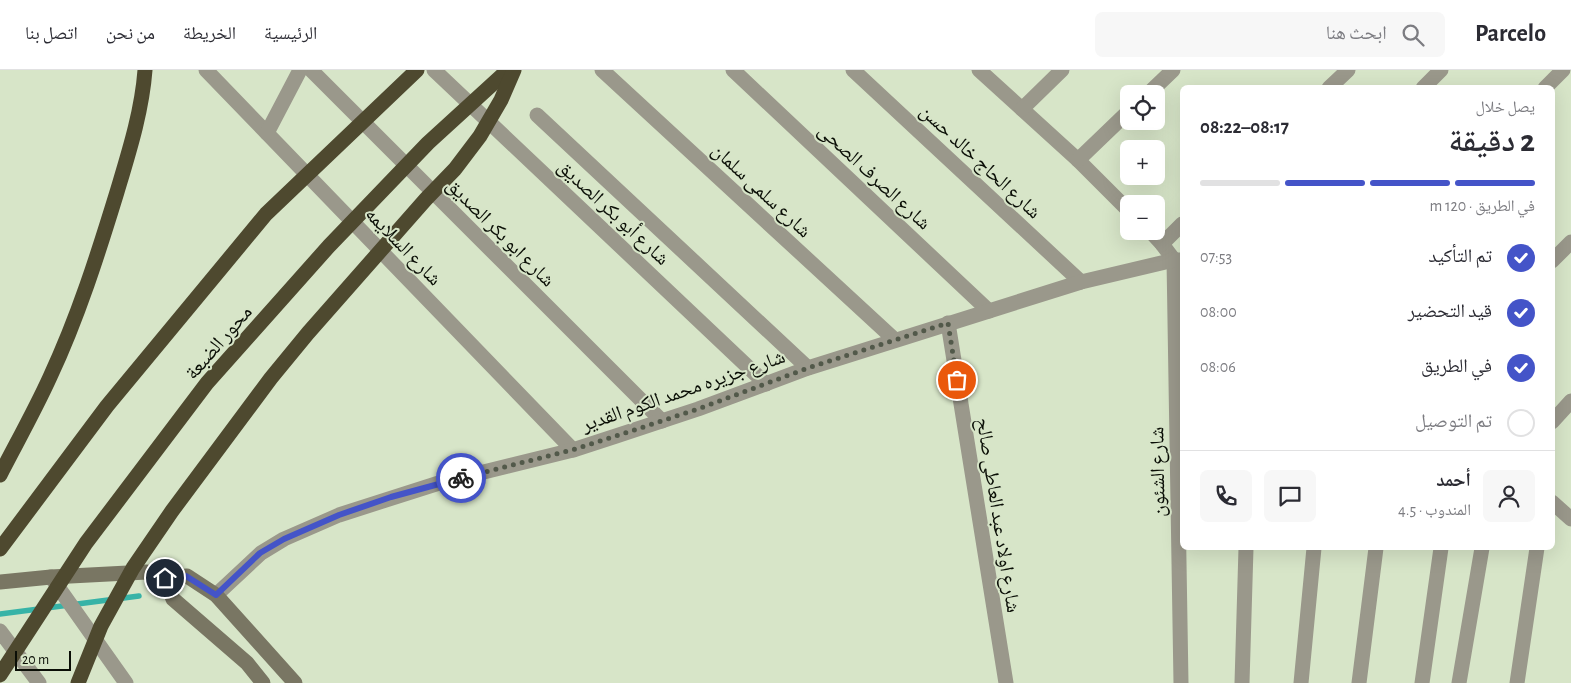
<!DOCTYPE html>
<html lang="ar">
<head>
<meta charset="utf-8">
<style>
	body { margin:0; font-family:"Alegreya Sans","Noto Naskh Arabic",sans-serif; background:#f7f7f7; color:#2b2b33; direction:rtl; height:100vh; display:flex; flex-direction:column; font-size:19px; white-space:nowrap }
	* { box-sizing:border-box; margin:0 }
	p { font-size:16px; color:#7c7c81 }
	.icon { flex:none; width:28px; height:28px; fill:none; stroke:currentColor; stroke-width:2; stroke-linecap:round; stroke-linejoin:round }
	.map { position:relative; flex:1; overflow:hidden; direction:ltr }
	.side { position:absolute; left:1180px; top:15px; width:375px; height:465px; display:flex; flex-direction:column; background:#fff; border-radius:8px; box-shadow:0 5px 20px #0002; direction:rtl }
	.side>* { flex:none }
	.buttons { position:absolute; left:1120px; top:15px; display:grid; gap:10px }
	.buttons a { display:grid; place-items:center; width:45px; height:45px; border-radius:8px; background:#fff; box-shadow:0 5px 20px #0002; font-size:25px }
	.scale { position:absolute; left:15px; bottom:12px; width:56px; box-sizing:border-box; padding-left:5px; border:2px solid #0a0e06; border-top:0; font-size:14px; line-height:18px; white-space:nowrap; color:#0a0e06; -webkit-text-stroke:4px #d7e5c8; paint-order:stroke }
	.pin { position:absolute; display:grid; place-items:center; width:42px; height:42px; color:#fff; margin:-21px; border:2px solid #fff; border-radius:50%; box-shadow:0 1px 5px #0007 }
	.courier { position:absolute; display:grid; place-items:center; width:50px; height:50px; margin:-25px; border:4px solid #4454c8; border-radius:50%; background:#fff; color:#222; box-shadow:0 1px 6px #0007 }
	.overview em { font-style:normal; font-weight:600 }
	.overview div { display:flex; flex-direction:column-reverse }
	.overview { display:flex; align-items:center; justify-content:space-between; height:85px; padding:0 20px }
	h1 { font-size:32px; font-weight:600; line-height:38px }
	.bar { display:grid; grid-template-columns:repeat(4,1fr); gap:8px 5px; align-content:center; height:60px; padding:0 20px }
	.bar i { height:6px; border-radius:4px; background:#e1e1e2 }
	.bar .current { background:#4454c8 }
	.bar p { grid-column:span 4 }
	.line { display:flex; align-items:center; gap:12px; padding:0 20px; border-top:1px solid #e1e1e2 }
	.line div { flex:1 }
	.round { display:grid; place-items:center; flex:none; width:52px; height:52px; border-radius:8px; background:#f7f7f7 }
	ol { padding:0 20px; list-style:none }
	li { display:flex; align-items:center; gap:15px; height:55px }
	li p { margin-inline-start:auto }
	li .icon { padding:5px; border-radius:50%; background:#4454c8; color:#fff; stroke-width:4 }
	li:last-child { color:#7c7c81 }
	li i { width:28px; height:28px; border:2px solid #e1e1e2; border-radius:50% }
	header { display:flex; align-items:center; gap:30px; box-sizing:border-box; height:70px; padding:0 25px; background:#fff; border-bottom:1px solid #e1e1e2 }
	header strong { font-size:24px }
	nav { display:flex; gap:28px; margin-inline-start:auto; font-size:18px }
	.search { width:350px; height:45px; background:#f7f7f7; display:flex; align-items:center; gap:12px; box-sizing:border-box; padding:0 18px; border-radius:8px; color:#7c7c81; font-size:19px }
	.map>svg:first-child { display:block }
</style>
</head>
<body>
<header>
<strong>Parcelo</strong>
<div class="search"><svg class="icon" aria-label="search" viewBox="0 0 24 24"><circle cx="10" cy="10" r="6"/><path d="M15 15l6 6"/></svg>ابحث هنا</div>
<nav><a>الرئيسية</a><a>الخريطة</a><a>من نحن</a><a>اتصل بنا</a></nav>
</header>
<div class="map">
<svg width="1571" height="613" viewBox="0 0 1571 613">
	<rect width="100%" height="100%" fill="#d7e5c8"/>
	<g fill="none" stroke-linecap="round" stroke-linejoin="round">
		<polyline stroke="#37b3a7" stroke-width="5.5" points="0,544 139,526"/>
		<g stroke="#9a988b" stroke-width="15">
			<polyline points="206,0 573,380"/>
			<polyline points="311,0 662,351"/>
			<polyline points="434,0 766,314"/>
			<polyline points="602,0 895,270"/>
			<polyline points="733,0 989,241"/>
			<polyline points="853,0 1081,212"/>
			<polyline points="979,0 1078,90 1129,141"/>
			<polyline points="1329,18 1348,0"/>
			<polyline points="1423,18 1441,0"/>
			<polyline points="1545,18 1563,0"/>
			<polyline points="1148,24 1173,0"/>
			<polyline points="1022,39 1062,0"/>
			<polyline points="537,45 808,298"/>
			<polyline points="267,63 300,0"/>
			<polyline points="1078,90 1129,41"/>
			<polyline points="1150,161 1162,174 1174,190 1181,613"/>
			<polyline points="1162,174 1182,154"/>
			<polyline points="1552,191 1571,172"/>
			<polyline points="948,253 1006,613"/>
			<polyline points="1552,352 1571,331"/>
			<polyline points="1552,432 1571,449"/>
			<polyline points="51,507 126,613"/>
			<polyline points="216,525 261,483 284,469 339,445 439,413 573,380 616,366 698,339 808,298 1081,212 1174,190 1182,190"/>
			<polyline points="0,561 39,613"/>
			<polyline points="1242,613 1246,478"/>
			<polyline points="1301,613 1314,478"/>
			<polyline points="1359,613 1376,478"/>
			<polyline points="1422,613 1441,478"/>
			<polyline points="1459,613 1482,478"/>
			<polyline points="1517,613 1537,478"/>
		</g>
		<g stroke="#797663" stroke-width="15">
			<polyline points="165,508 173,529 247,593 263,613"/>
			<polyline points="0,512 51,507 147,502 165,508 187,506 216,525 295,613"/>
		</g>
		<path stroke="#4e492f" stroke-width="15" d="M0,405C17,372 35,340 50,307C78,247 98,184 117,122C129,82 142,41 145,0"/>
		<g stroke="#4e492f" stroke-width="15">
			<polyline points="0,479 107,336 266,144 417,0"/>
			<polyline points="0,605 86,473 207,313 329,176 428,73 508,0"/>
			<polyline points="78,613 101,556 133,498 172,441 271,308 308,263 426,129 455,99 480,66 501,30 514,0"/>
		</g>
	</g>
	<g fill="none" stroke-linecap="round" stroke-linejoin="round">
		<polyline stroke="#52594a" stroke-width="5" stroke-dasharray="0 9" points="461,408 572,380 616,366 698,339 808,298 948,253 957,310"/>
		<polyline stroke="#4454c8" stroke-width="6" points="165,508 186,506 216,525 260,483 284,469 339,445 391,427 461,408"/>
	</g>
	<g text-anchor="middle" stroke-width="4" stroke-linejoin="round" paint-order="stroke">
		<g font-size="20" fill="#0a0e06" stroke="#d7e5c8">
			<text transform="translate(981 91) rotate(43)" y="7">شارع الحاج خالد حسن</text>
			<text transform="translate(875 106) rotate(43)" y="7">شارع الصرف الصحى</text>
			<text transform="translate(762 120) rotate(43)" y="7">شارع سلمى سلمان</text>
			<text transform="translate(614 142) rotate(43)" y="7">شارع أبو بكر الصديق</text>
			<text transform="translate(501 162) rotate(45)" y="7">شارع ابو بكر الصديق</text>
			<text transform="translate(404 176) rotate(46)" y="7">شارع السلايمه</text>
			<text transform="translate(218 272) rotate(-49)" y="7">محور الضبعة</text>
			<text transform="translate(683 320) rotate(-19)" y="7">شارع جزيره محمد الكوم القدير</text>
			<text transform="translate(1157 402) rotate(-91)" y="7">شارع الشئون</text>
			<text transform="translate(999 445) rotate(81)" y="7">شارع اولاد عبد العاطى صالح</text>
		</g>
	</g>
</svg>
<div class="buttons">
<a><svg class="icon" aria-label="locate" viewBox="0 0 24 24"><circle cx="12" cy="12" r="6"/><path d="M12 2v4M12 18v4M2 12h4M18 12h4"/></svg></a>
<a>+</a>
<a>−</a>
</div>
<div class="scale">20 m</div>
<div class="pin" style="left:957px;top:310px;background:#ea580c"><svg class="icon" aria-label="bag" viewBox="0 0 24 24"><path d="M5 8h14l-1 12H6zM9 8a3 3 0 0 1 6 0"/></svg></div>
<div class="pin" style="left:165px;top:508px;background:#1f2937"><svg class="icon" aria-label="home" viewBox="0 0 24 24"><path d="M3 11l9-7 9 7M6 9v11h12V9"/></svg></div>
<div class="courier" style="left:461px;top:408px"><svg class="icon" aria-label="bike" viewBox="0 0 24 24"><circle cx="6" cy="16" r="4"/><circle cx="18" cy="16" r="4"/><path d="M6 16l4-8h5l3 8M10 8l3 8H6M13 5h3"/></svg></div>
<section class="side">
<div class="overview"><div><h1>2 دقيقة</h1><p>يصل خلال</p></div><em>08:17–08:22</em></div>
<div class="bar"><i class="current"></i><i class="current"></i><i class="current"></i><i></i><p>في الطريق · 120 m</p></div>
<ol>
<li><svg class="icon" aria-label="check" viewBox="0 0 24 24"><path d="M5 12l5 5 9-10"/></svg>تم التأكيد<p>07:53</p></li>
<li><svg class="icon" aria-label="check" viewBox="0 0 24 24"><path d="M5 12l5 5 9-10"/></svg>قيد التحضير<p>08:00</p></li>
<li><svg class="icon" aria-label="check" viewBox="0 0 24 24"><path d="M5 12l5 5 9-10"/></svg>في الطريق<p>08:06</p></li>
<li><i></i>تم التوصيل</li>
</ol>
<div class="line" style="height:90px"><a class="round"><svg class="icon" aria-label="person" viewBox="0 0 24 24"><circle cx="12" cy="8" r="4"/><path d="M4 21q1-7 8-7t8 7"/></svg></a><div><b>أحمد</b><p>المندوب · 4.5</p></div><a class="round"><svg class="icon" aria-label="chat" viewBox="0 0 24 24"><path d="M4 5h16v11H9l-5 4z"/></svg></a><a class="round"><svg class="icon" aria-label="phone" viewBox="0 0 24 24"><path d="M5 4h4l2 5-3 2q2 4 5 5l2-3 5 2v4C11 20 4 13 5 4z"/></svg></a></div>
</section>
</div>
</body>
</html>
